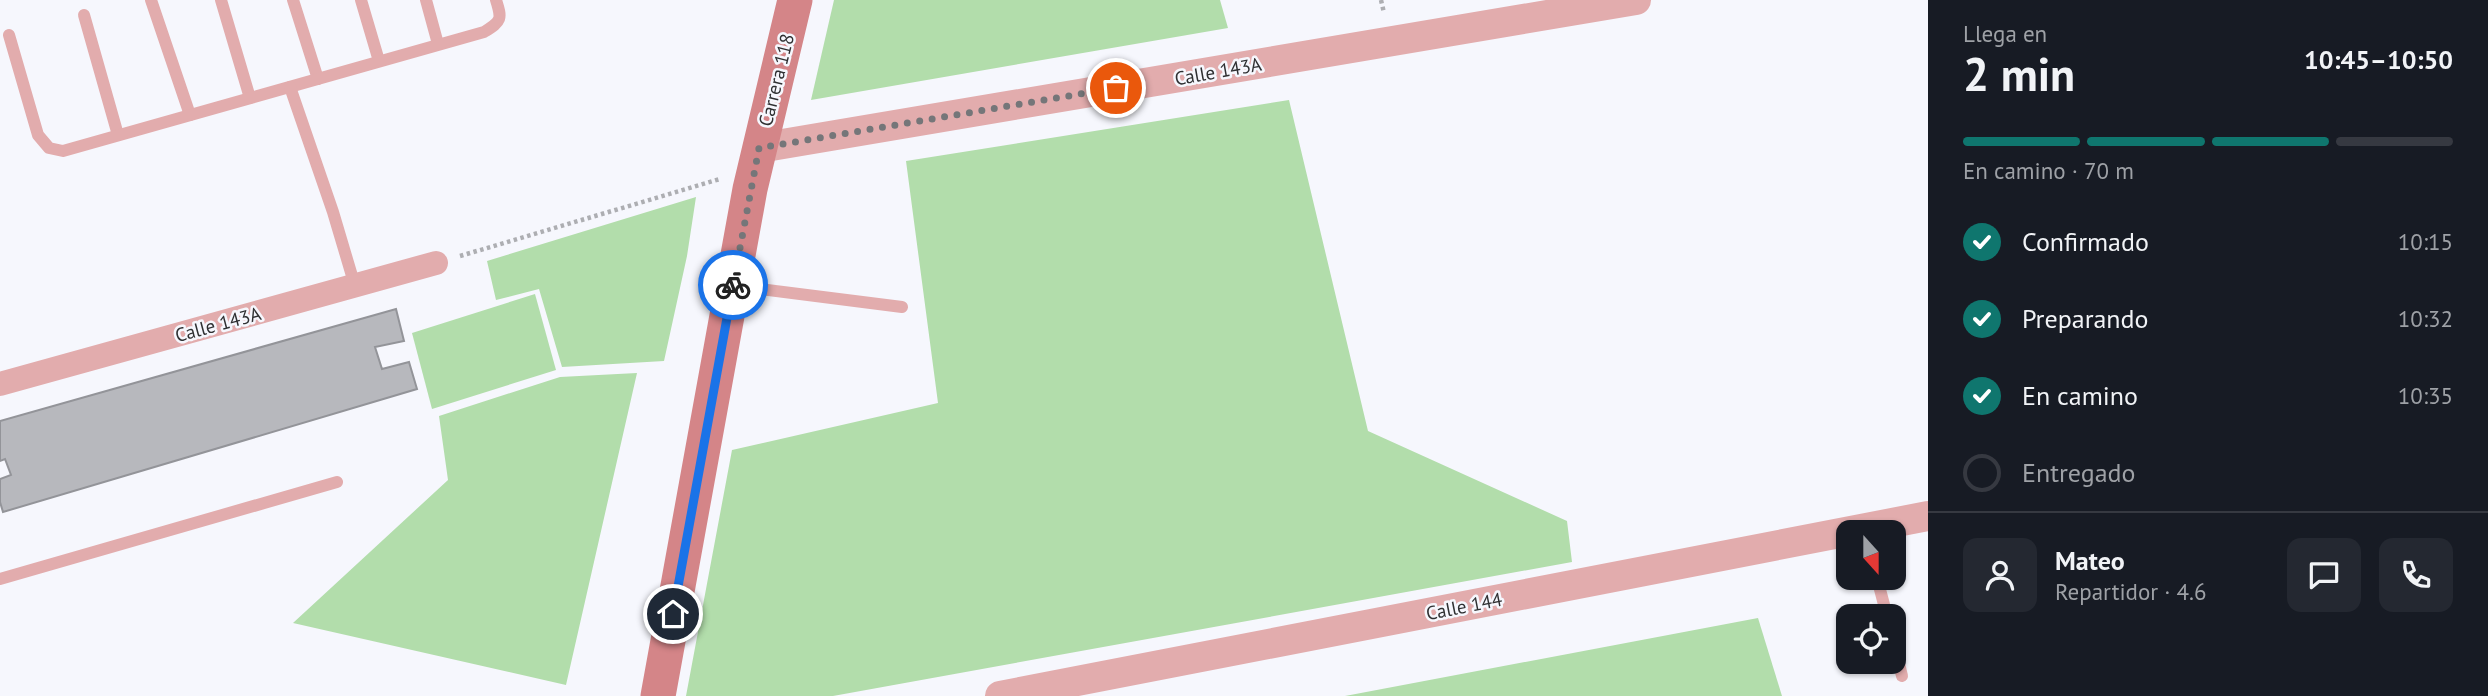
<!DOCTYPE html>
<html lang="es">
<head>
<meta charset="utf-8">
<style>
	body { margin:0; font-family:"PT Sans",sans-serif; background:#242831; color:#f1f3f6; height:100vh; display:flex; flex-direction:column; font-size:26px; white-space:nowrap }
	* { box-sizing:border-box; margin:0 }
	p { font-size:23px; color:#9ea1a6 }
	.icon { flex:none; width:38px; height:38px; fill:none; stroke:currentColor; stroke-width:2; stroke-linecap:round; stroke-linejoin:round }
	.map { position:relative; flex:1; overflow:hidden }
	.drawer { display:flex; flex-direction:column; background:#171b24; width:560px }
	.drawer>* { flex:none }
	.needle { width:46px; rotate:159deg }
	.buttons { position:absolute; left:1836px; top:520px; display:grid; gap:14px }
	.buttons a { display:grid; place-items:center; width:70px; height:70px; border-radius:14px; background:#171b24; box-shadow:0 2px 5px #0004; font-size:35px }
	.pin { position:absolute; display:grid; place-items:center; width:60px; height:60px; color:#fff; margin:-30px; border:4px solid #fff; border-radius:50%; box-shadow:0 2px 7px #0007 }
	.courier { position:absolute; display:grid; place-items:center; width:70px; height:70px; margin:-35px; border:5px solid #1a73e8; border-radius:50%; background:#fff; color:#222; box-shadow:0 2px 9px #0007 }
	.head em { font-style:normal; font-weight:800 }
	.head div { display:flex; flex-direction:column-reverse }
	.head { display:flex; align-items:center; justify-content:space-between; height:119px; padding:0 35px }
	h1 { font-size:46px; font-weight:800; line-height:52px }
	.bar { display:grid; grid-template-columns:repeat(4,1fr); gap:10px 7px; align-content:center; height:84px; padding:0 35px }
	.bar i { height:9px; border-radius:5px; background:#363941 }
	.bar .selected { background:#0f766e }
	.bar p { grid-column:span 4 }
	.line { display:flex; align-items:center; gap:18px; padding:0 35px; border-top:2px solid #363941 }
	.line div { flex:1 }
	.round { display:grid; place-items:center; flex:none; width:74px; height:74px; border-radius:14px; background:#242831 }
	ol { padding:0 35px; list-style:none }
	li { display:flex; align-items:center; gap:21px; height:77px }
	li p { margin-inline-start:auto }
	li .icon { padding:7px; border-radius:50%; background:#0f766e; color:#fff; stroke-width:4 }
	li:last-child { color:#9ea1a6 }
	li i { width:38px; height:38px; border:4px solid #363941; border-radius:50% }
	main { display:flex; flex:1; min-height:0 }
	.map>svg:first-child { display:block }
</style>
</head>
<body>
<main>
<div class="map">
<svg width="1928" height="696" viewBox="0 0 1928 696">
	<rect width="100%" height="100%" fill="#f6f7fd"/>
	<g fill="#b2ddab">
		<polygon points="834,0 1220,0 1228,28 811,100"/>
		<polygon points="1289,100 1368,431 1567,521 1572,562 833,696 686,696 732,450 938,403 906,161"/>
		<polygon points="696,197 687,256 664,361 562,367 539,289 496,300 487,261"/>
		<polygon points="535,294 556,370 432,409 412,333"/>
		<polygon points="637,373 566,685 293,623 448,480 439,416 560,377"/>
		<polygon points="1758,618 1782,696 1345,696"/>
	</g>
	<polygon fill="#b7b8bd" stroke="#939499" stroke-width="2" points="396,309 404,341 375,347 382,369 409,362 417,389 3,512 0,502 0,479 11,475 5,459 0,461 0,421"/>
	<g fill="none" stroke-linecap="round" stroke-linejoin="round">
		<g stroke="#adaeb2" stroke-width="4.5" stroke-dasharray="3.5 3.5" stroke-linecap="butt">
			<polyline points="1381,0 1384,13"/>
			<polyline points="460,256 720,179"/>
		</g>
		<g stroke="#e2acad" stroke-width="12">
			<polyline points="151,0 190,115"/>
			<polyline points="221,0 250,98"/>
			<polyline points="293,0 318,79"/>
			<polyline points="361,0 379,61"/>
			<polyline points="426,0 438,44"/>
			<polyline points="84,15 118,135"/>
			<path d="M9,35L38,135L49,148L63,151L484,32C502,21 502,19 496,0"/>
			<polyline points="290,87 333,212 355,286"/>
			<polyline points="736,286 902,307"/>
			<polyline points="1877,578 1887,616"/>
			<polyline points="0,579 337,482"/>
			<polyline points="1894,643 1902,676"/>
		</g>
		<polyline stroke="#e2acad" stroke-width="24" points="0,384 436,263"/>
		<g stroke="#e2acad" stroke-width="30">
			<polyline points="759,148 1636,0"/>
			<polyline points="1000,696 1928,516"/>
		</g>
		<polyline stroke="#d48588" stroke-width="35" points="658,696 750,189 795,0"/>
	</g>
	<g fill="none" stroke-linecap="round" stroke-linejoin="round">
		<polyline stroke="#757679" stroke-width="7" stroke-dasharray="0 12.6" points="733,285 759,148 1116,88"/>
		<polyline stroke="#1a73e8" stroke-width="9" points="673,614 733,285"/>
	</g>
	<g text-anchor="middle" stroke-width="5" stroke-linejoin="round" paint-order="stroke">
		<g font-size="19" fill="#2f3032" stroke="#f6f7fd">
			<text transform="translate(1218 71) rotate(-10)" y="7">Calle 143A</text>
			<text transform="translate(776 80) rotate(-76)" y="7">Carrera 118</text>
			<text transform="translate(218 324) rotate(-15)" y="7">Calle 143A</text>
			<text transform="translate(1464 606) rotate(-11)" y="7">Calle 144</text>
		</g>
	</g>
</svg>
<div class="buttons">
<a><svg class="needle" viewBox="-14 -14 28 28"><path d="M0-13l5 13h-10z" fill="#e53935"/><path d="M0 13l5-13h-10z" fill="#9ea1a6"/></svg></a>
<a><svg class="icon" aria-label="locate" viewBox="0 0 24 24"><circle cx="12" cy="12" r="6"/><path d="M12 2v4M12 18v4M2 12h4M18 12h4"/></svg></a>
</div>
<div class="pin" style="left:1116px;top:88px;background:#ea580c"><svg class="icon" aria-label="bag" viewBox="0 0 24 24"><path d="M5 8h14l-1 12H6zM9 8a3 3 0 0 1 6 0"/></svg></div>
<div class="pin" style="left:673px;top:614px;background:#1f2937"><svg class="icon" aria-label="home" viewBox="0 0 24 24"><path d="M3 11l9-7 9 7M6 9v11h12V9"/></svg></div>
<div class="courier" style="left:733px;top:285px"><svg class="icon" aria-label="bike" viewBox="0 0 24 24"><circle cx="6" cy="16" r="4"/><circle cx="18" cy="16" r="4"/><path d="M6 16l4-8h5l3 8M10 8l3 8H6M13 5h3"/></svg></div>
</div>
<section class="drawer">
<div class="head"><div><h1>2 min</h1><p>Llega en</p></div><em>10:45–10:50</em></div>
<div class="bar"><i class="selected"></i><i class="selected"></i><i class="selected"></i><i></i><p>En camino · 70 m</p></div>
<ol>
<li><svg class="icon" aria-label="check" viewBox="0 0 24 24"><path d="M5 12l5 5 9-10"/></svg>Confirmado<p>10:15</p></li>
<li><svg class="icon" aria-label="check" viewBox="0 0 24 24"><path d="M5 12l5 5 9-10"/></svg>Preparando<p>10:32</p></li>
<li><svg class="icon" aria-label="check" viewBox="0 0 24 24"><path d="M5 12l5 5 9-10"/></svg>En camino<p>10:35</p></li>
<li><i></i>Entregado</li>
</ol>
<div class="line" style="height:126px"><a class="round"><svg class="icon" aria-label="person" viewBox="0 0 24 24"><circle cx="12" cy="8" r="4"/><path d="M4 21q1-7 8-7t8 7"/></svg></a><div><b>Mateo</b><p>Repartidor · 4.6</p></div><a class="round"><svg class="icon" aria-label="chat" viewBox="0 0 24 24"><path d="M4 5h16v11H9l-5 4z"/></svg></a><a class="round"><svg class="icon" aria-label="phone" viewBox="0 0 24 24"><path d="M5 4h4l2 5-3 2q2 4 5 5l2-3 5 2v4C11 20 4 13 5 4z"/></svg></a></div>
</section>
</main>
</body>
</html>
